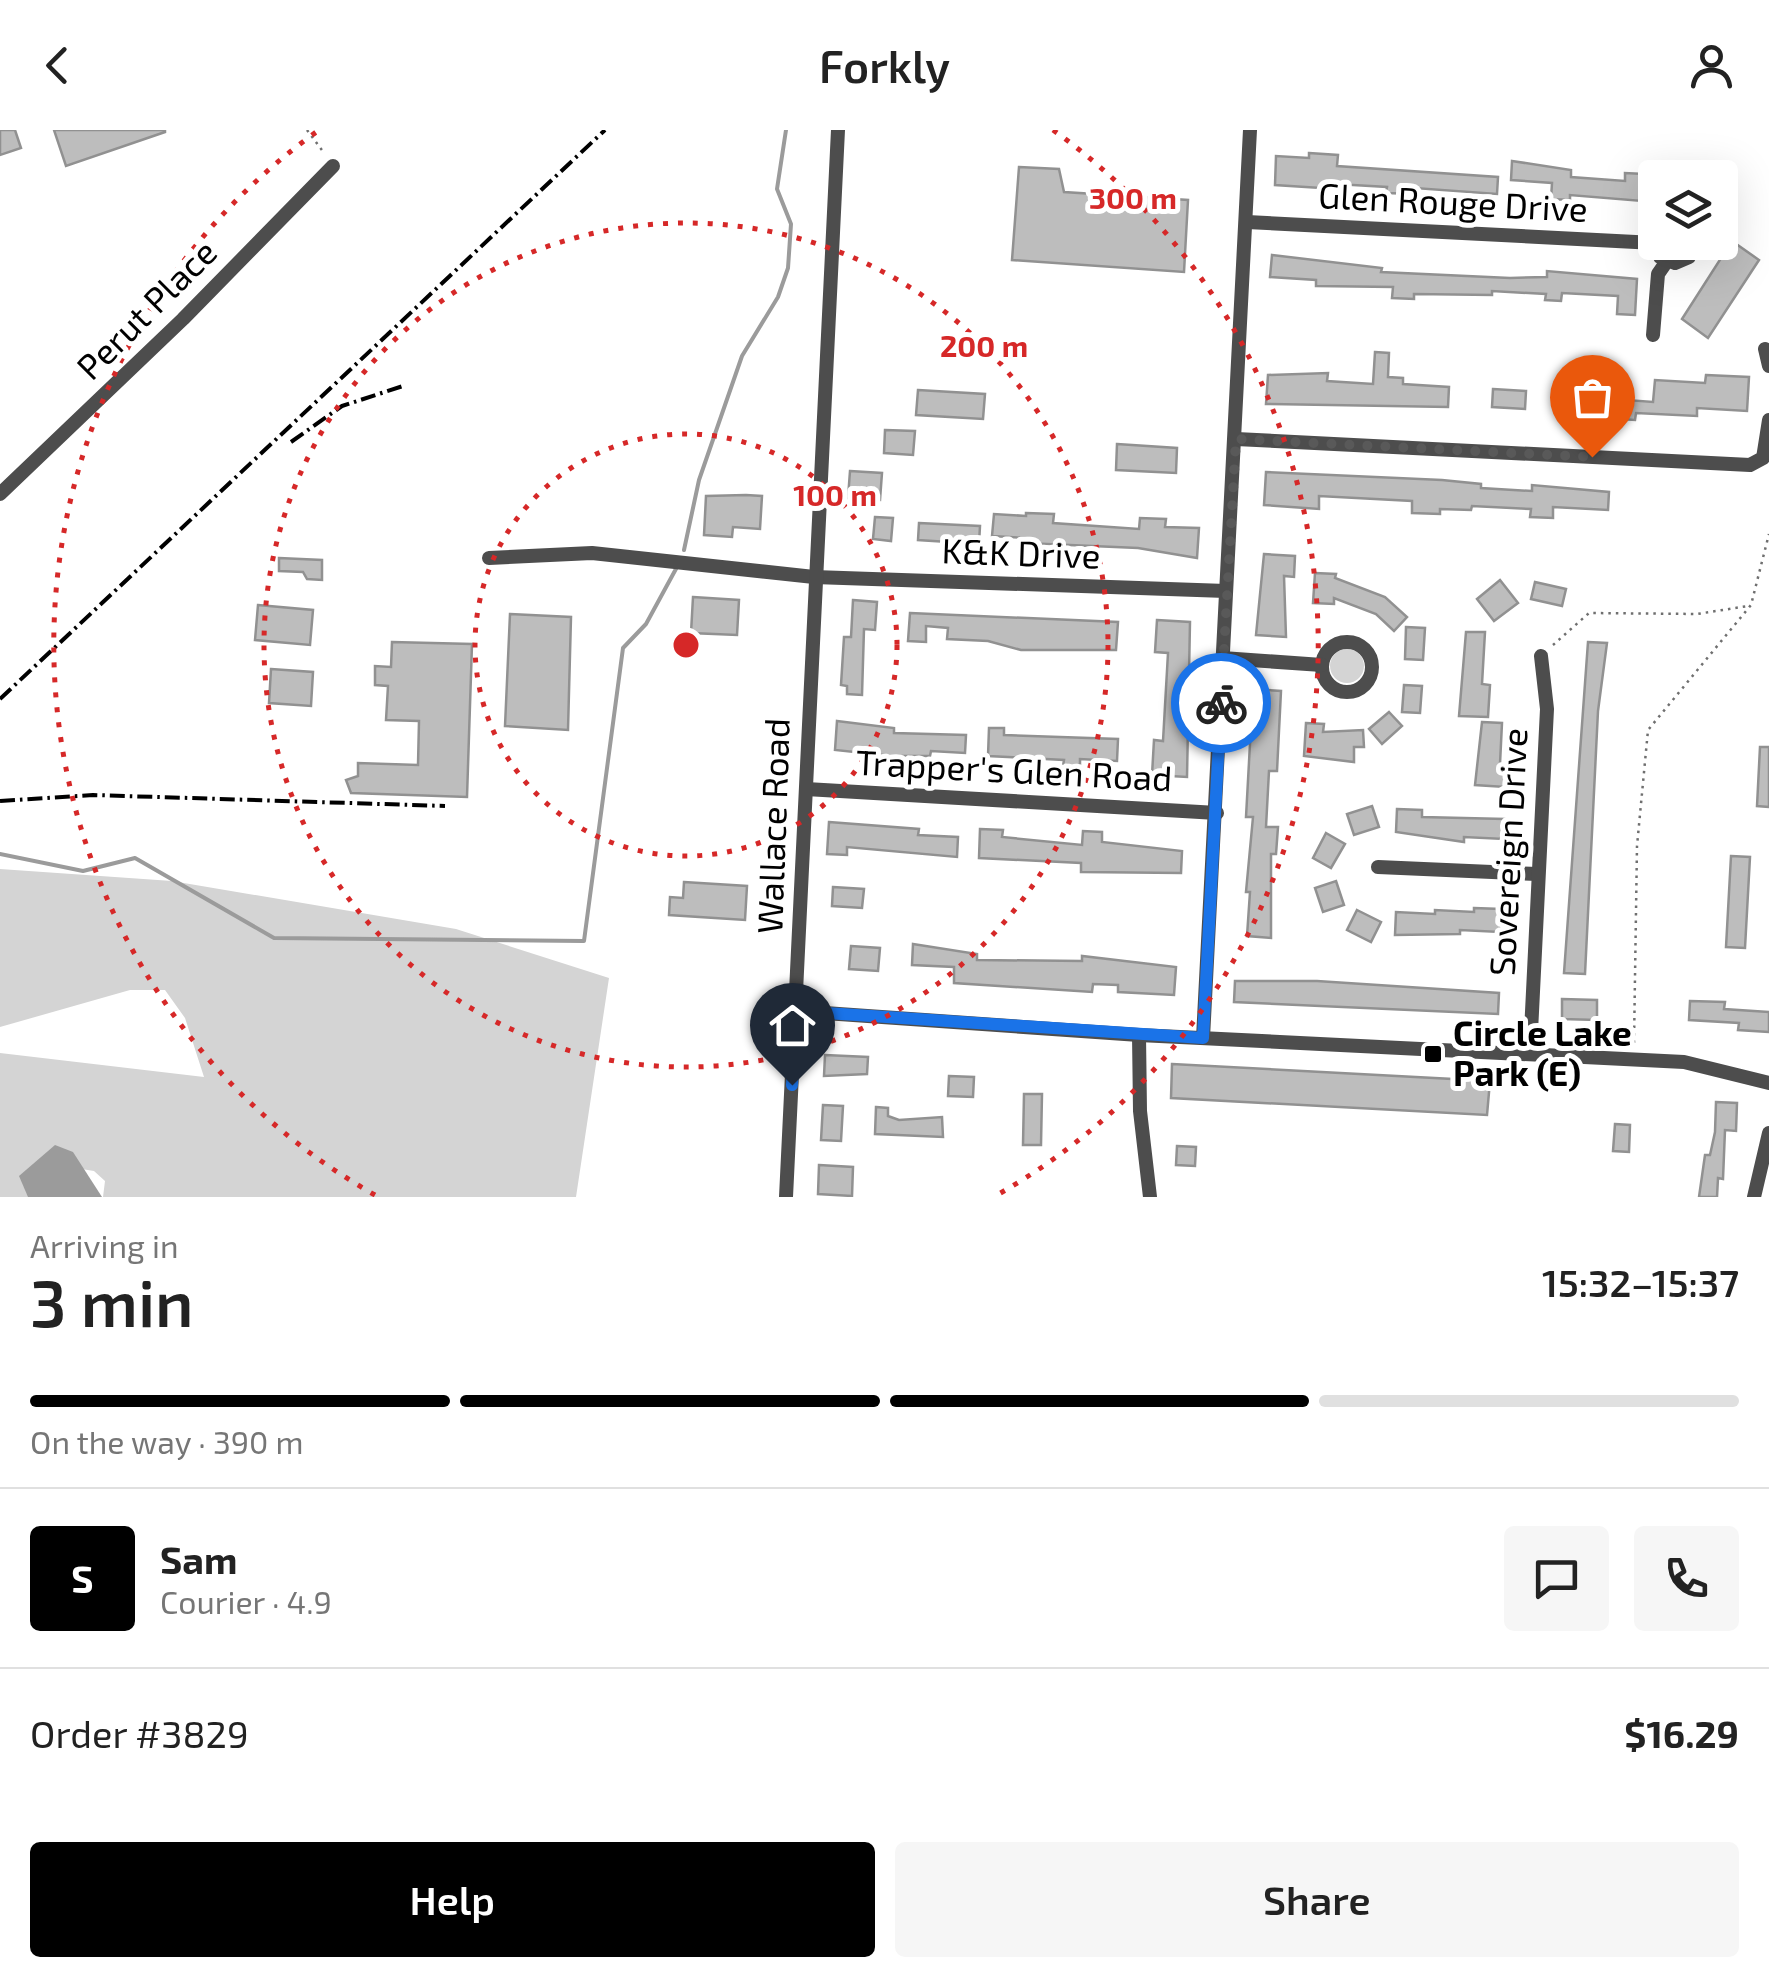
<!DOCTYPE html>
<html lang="en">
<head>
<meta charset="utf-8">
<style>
	body { margin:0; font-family:"Exo 2",sans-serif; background:#f6f6f6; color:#222; height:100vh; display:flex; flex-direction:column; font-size:38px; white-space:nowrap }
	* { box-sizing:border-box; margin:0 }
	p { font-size:32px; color:#767676 }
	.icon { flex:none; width:55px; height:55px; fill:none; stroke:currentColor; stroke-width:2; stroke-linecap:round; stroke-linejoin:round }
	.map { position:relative; height:1067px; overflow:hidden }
	.sheet { display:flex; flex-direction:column; background:#fff; flex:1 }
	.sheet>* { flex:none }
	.tools { position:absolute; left:1638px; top:30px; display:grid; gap:20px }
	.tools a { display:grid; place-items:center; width:100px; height:100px; border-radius:10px; background:#fff; box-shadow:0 10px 40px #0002; font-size:50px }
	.pin { position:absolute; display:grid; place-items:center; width:85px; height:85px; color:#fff; margin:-102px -42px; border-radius:50% 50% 50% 0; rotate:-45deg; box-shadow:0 0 10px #0007 }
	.pin .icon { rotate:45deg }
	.courier { position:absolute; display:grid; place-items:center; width:100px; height:100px; margin:-50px; border:8px solid #1a73e8; border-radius:50%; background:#fff; color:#222; box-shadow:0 2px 12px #0007 }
	.overview em { font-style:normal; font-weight:600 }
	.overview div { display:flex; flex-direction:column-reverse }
	.overview { display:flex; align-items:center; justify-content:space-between; height:170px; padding:0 30px }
	h1 { font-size:65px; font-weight:600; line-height:75px }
	.bar { display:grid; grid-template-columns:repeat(4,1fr); gap:15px 10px; align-content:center; height:120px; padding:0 30px }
	.bar i { height:12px; border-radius:8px; background:#e0e0e0 }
	.bar .on { background:#000 }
	.bar p { grid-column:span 4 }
	.line { display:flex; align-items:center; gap:25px; padding:0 30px; border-top:2px solid #e0e0e0 }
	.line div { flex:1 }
	.round { display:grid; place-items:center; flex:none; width:105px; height:105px; border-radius:10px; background:#f6f6f6 }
	.button { display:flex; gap:20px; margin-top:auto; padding:20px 30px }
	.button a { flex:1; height:115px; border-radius:10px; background:#000; color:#fff; font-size:40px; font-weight:600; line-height:115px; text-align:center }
	.button a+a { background:#f6f6f6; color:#222 }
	header { display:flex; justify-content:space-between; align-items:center; height:130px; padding:0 30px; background:#fff; font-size:45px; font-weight:600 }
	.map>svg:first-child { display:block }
</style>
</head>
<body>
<header><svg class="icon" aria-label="back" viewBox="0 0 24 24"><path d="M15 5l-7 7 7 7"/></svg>Forkly<svg class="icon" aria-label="person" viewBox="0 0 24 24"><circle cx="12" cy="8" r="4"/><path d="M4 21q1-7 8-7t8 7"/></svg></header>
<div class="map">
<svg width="1769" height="1067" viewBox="0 0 1769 1067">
	<rect width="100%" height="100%" fill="#fff"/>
	<g fill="#d4d4d4">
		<circle cx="1347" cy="536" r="17"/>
		<polygon points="0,739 172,751 456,799 609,848 576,1067 103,1067 105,1051 94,1041 63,1036 34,1067 0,1067 0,923 204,947 185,888 165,860 130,860 0,897"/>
	</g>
	<polygon fill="#9b9b9b" points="55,1015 73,1022 102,1067 28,1067 19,1046"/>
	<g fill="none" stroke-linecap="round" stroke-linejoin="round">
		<g stroke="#9b9b9b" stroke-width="4">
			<polyline points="684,420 699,350 742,226 778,167 788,138 791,94 777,59 786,0"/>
			<polyline points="0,724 83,741 135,728 274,808 584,811 623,518 646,494 677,437"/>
		</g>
	</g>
	<g fill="#bdbdbd" stroke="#919191" stroke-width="2.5">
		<polygon points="0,0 15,0 21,18 0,25"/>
		<polygon points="54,0 165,0 165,2 66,36"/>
		<polygon points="1309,23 1338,25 1337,36 1498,47 1497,64 1415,58 1415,64 1386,63 1387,57 1336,54 1336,59 1275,55 1276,26 1309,28"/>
		<polygon points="1512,31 1571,40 1571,47 1625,51 1625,43 1644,44 1642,71 1570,65 1570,70 1551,69 1552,53 1511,50"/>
		<polygon points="1019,37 1059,39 1064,62 1188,70 1184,142 1012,130"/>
		<polygon points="1732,111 1759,130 1708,208 1682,189"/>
		<polygon points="1272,125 1382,138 1381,142 1510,148 1547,147 1547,141 1637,149 1635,185 1617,184 1618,166 1562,163 1561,171 1545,170 1546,164 1492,161 1492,165 1414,164 1414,169 1392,168 1393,157 1316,156 1316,150 1270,147"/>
		<polygon points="1375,222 1389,223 1388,247 1403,248 1403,254 1449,257 1448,277 1266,274 1268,245 1328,243 1327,251 1373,254"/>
		<polygon points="1706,245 1749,247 1747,281 1697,278 1697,286 1636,283 1635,290 1571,286 1573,266 1653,272 1655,250 1705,253"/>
		<polygon points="1493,259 1526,261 1525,279 1492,277"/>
		<polygon points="918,260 985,264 983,289 916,285"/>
		<polygon points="885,300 915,301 913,325 884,323"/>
		<polygon points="1117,314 1177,318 1176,343 1116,340"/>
		<polygon points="850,341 882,343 880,370 848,368"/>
		<polygon points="1266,342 1442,350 1481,354 1481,358 1532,361 1532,355 1609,362 1608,380 1553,377 1553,388 1530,387 1531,379 1472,376 1471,380 1440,379 1440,384 1412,383 1412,371 1319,366 1319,379 1264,375"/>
		<polygon points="746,365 762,366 760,399 733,397 732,407 704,405 706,366"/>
		<polygon points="1026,383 1054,384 1053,393 1139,399 1140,388 1166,389 1165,397 1199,398 1197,428 1138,418 1024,413 1025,408 992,406 994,384 1026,386"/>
		<polygon points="875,387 893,388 891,411 873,409"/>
		<polygon points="919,393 980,396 979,414 918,410"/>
		<polygon points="1264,424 1295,426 1294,447 1284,446 1286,507 1256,505"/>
		<polygon points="279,428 322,430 322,450 307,449 303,442 279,441"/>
		<polygon points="1315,443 1336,444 1335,448 1385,467 1407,487 1394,501 1376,484 1334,468 1334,474 1313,473"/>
		<polygon points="1500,450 1518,473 1494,491 1477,469"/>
		<polygon points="1535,452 1566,459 1562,476 1531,469"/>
		<polygon points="693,467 739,470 737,505 691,503"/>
		<polygon points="853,470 877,472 875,500 864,499 862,565 847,564 847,556 841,555 844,507 851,507"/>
		<polygon points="258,475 313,480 310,515 255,510"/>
		<polygon points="910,483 1118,492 1116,520 1021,520 988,511 947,509 948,498 926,496 926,512 908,511"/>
		<polygon points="510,484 571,487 568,600 505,596"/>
		<polygon points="1157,490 1190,492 1187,647 1152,645 1154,610 1163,611 1168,523 1155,522"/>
		<polygon points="1406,497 1425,498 1423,530 1405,529"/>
		<polygon points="1466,502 1485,502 1482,554 1490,555 1488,587 1459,586"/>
		<polygon points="392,512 472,514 467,667 351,663 346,650 358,646 358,633 418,635 419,591 386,590 388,556 375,555 375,536 391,537"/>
		<polygon points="1588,512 1607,513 1598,581 1585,844 1564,843"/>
		<polygon points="271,539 313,542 311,576 269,573"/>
		<polygon points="1404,555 1422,556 1420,583 1402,582"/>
		<polygon points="1253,559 1281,561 1277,641 1269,641 1266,697 1278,697 1276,724 1271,724 1271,808 1247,806 1250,762 1246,762 1253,687 1246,687"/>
		<polygon points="1389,582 1402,596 1382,614 1369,599"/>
		<polygon points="837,591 894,598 894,603 966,605 965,623 931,621 930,626 892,626 835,620"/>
		<polygon points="1482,592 1502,593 1500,634 1506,635 1505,657 1475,655"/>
		<polygon points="1306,593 1324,594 1323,602 1363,600 1364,617 1354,617 1354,632 1304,626"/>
		<polygon points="989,598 1004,598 1004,605 1118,609 1117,631 1080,629 1080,637 1063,636 1064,630 988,626"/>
		<polygon points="1760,617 1769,617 1769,677 1757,676"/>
		<polygon points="1372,676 1379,697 1354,705 1347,684"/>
		<polygon points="1397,679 1422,680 1422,687 1505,689 1504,709 1464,707 1464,712 1396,702"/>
		<polygon points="829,692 919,699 918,705 958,707 957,727 847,717 847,725 827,724"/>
		<polygon points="980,699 1003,700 1002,707 1082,715 1083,701 1102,702 1102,712 1182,721 1181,743 1081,742 1081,733 979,728"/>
		<polygon points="1326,703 1345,714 1331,738 1313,728"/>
		<polygon points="1731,726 1750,727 1745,818 1726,817"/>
		<polygon points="1336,751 1344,775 1323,782 1315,758"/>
		<polygon points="684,752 747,756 745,790 669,785 670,767 683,768"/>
		<polygon points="833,757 864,759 862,778 832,776"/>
		<polygon points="1474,778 1501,779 1500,802 1460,800 1460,804 1395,805 1396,782 1435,784 1435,780 1474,782"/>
		<polygon points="1357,780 1381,792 1371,812 1347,800"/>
		<polygon points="913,814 977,824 977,830 1082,831 1082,826 1176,837 1174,865 1118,862 1118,855 1093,854 1092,862 954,853 954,837 912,835"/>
		<polygon points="851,816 880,818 878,841 849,839"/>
		<polygon points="1235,851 1317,851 1499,863 1498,884 1234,872"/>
		<polygon points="1562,869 1597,870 1597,890 1562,889"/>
		<polygon points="1690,871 1725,872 1724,879 1769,882 1769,902 1738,900 1739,893 1689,890"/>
		<polygon points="825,925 868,927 867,944 824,946"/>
		<polygon points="1172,934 1490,951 1487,985 1171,968"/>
		<polygon points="949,946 974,947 973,967 948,966"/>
		<polygon points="1024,964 1042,964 1041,1015 1023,1015"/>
		<polygon points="1716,972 1737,973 1736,1001 1725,1000 1723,1049 1718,1048 1717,1067 1699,1067 1705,1025 1710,1025 1715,1002"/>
		<polygon points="823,975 843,976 841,1011 821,1010"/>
		<polygon points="876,977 888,978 888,986 899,990 942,987 943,1007 875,1004"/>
		<polygon points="1615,994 1630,995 1629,1022 1613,1021"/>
		<polygon points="1177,1016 1196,1017 1195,1036 1176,1035"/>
		<polygon points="819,1035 853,1037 852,1066 818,1064"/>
	</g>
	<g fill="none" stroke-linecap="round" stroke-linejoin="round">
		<g stroke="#6f6f6f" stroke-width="2.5" stroke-dasharray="2.5 5" stroke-linecap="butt">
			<polyline points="307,0 324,23"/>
			<polyline points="1553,515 1589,483 1697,484 1748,476"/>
			<polyline points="1634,913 1637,716 1648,600 1751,475 1769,404"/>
		</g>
		<g stroke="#4d4d4d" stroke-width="14">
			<polyline points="1247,92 1655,113"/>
			<polyline points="1655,112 1660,127 1675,133 1689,127 1694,112"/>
			<polyline points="1653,205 1658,144 1667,131"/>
			<polyline points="1765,219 1769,236"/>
			<polyline points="1236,309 1750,335 1763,328 1769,290"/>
			<polyline points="0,364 183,189 333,36"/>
			<polyline points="489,428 592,423 814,447 1226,461"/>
			<circle cx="1347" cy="537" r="25"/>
			<polyline points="1222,528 1322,535"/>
			<polyline points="806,659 1217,683"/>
			<polyline points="1378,737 1537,744"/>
			<polyline points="796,881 1139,905 1684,932 1769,953"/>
			<polyline points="1139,905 1140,981 1150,1067"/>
			<polyline points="1203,908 1250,0"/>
			<polyline points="1530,922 1547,579 1541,526"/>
			<polyline points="786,1067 838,0"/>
			<polyline points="1754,1067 1769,1003"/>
		</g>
		<g stroke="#000" stroke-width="4" stroke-dasharray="15 5 2.5 5" stroke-linecap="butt">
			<polyline points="291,312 342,276 406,255"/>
			<polyline points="0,569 605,0"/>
			<polyline points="0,671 93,665 445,676"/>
		</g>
	</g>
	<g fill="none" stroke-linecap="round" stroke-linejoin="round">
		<polyline stroke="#595959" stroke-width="10" stroke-dasharray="0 18" points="1221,573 1236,309 1592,327"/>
		<polyline stroke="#1a73e8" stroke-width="12" points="792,955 796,881 1203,908 1221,573"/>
	</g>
	<g fill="none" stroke="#d62828" stroke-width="5" stroke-dasharray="5 10">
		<circle cx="686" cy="515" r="211"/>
		<circle cx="686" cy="515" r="422"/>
		<path d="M375 1065A632 632 0 0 1 319 0M1053 0A632 632 0 0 1 997 1065"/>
	</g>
	<rect fill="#000" stroke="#fff" stroke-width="4" x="1423" y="914" width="20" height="20" rx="5"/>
	<g text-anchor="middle" stroke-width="10" stroke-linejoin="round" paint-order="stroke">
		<g font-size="35" fill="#000" stroke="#fff">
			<text transform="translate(1453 73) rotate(3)" y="12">Glen Rouge Drive</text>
			<text transform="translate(147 180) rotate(-45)" y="12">Perut Place</text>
			<text transform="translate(1021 424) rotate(2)" y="12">K&amp;K Drive</text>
			<text transform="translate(1014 641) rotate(3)" y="12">Trapper's Glen Road</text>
			<text transform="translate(774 696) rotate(-88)" y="12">Wallace Road</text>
			<text transform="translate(1509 722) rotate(-87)" y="12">Sovereign Drive</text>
		</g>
		<g font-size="35" font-weight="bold" fill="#000" stroke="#fff" text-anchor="start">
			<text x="1453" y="916">Circle Lake<tspan x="1453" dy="40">Park (E)</tspan></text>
		</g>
	</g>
	<circle cx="686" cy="515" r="15" fill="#d62828" stroke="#fff" stroke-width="5"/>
	<g font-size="30" text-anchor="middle" font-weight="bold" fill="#d62828" stroke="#fff" stroke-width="10" stroke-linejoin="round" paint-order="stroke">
		<text x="1133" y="79">300 m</text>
		<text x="984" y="227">200 m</text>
		<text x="835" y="376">100 m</text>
	</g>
</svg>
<div class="tools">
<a><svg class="icon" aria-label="layers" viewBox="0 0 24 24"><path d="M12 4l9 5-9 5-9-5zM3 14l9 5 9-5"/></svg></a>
</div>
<div class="pin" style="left:1592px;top:327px;background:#ea580c"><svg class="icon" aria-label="bag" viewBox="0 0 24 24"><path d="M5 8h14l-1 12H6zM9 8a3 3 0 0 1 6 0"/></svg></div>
<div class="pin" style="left:792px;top:955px;background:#1f2937"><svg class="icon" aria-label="home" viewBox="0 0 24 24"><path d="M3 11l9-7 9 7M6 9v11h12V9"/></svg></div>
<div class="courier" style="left:1221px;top:573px"><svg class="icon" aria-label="bike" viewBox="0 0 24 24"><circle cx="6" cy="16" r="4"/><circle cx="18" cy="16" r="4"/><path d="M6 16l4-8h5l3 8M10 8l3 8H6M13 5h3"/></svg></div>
</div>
<section class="sheet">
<div class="overview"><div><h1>3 min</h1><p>Arriving in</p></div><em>15:32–15:37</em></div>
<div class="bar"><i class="on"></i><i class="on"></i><i class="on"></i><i></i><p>On the way · 390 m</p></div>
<div class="line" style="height:180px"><b class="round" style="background:#000;color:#fff">S</b><div><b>Sam</b><p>Courier · 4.9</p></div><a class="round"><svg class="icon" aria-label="chat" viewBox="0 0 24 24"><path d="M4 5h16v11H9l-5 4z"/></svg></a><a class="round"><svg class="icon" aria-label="phone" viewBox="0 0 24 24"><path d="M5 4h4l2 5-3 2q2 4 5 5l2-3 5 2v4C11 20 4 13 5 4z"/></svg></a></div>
<div class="line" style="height:130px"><div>Order #3829</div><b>$16.29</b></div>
<div class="button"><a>Help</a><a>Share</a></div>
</section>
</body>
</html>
